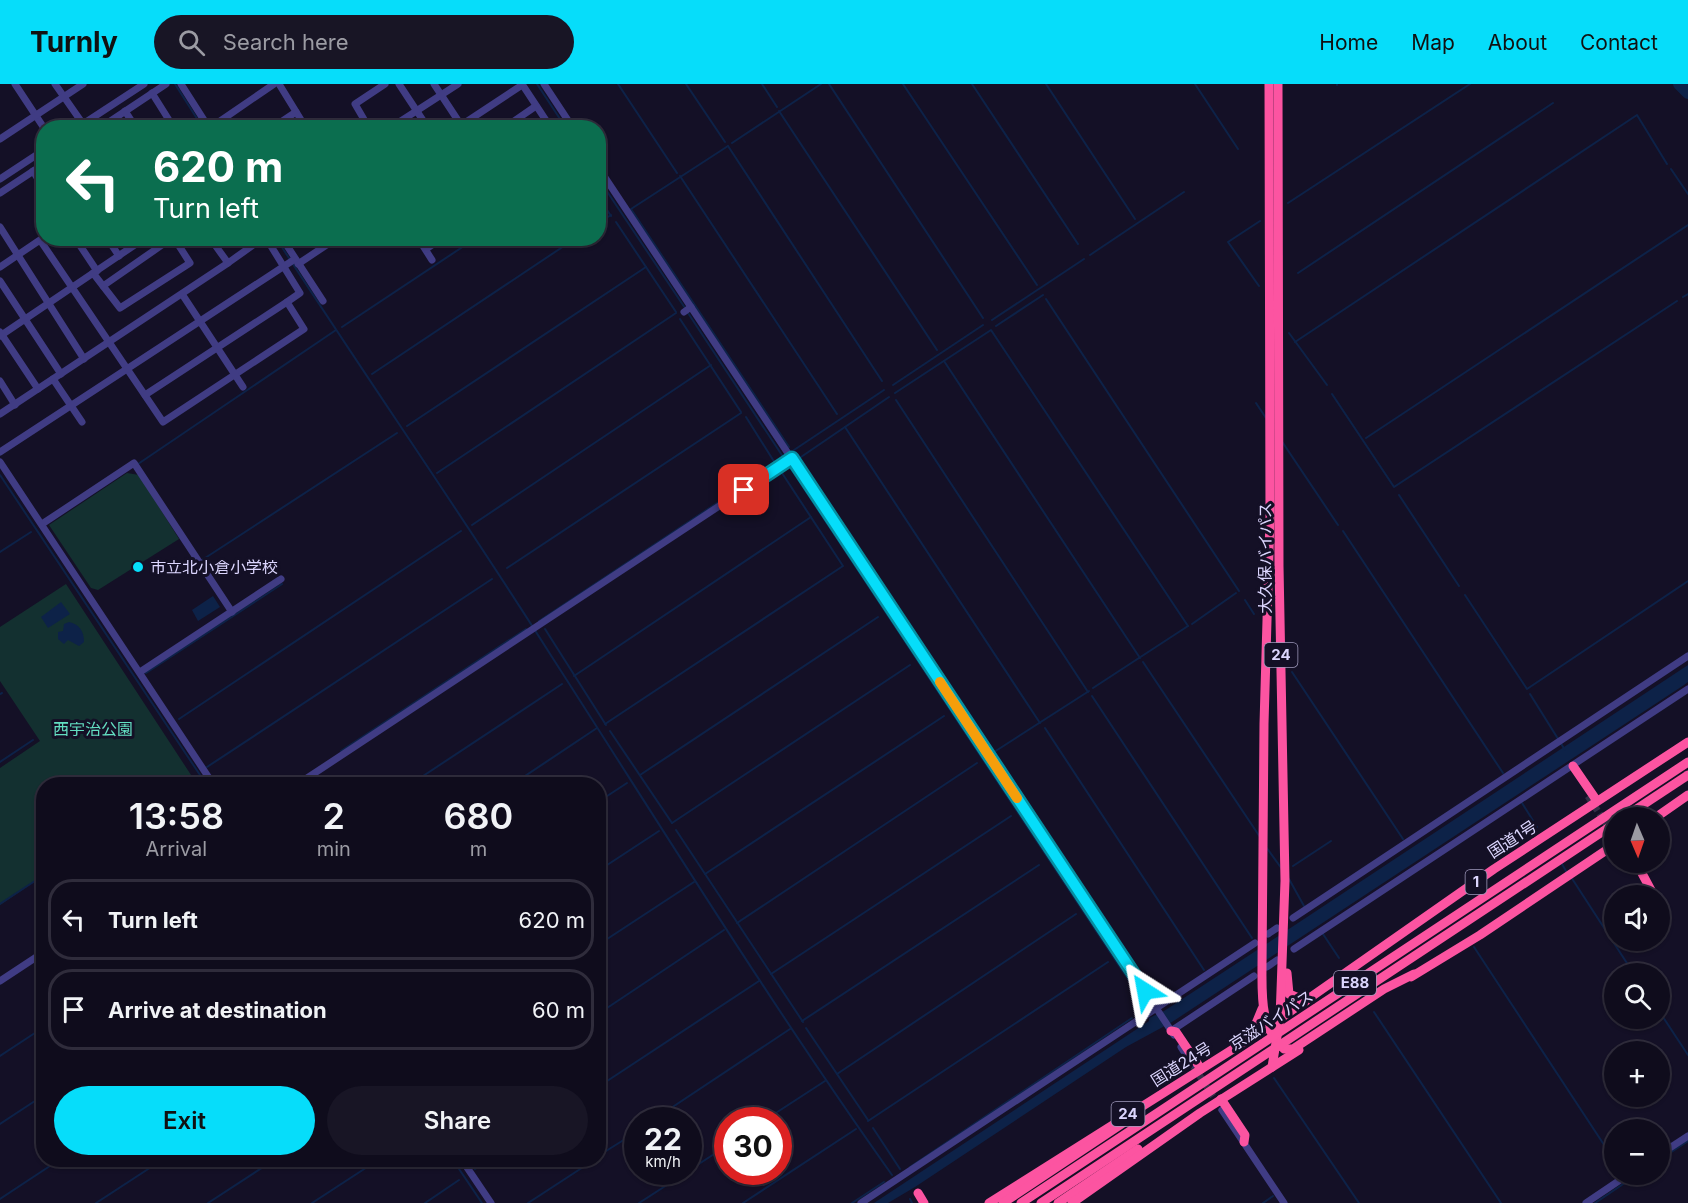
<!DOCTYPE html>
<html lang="en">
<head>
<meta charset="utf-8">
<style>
  body { margin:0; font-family:Inter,"Noto Sans JP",sans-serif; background:#181525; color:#f1f3f6; height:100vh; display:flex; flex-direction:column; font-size:22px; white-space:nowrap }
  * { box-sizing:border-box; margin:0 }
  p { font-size:20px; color:#9b9ba3 }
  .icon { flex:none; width:33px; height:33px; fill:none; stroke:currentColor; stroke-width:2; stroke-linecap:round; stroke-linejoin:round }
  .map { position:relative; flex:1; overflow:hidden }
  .drawer { position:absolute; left:36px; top:693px; width:570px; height:390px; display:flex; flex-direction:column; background:#0f0c1c; border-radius:24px; box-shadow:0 2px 4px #0004,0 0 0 2px #2f2c3b }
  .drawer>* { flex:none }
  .banner { position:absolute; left:36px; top:36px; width:570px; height:126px; border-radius:24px; box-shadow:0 2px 4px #0004,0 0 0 2px #2f2c3b; background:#0b6e4f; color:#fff; overflow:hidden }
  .needle { width:39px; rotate:178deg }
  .controls { position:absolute; left:1604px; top:723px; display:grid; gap:12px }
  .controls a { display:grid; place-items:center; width:66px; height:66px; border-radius:50%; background:#0f0c1c; box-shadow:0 2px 4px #0004,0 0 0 2px #2f2c3b; font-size:30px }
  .speed { position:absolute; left:624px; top:1023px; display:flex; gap:12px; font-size:30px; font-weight:700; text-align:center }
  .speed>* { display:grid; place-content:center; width:78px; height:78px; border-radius:50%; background:#0f0c1c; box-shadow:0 2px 4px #0004,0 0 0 2px #2f2c3b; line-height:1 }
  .speed small { font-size:15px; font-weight:400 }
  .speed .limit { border:9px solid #d22; background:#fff; color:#111 }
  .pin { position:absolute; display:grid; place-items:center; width:51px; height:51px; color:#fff; margin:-26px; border-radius:12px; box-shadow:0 3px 9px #0006 }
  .me { position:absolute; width:66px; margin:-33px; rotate:326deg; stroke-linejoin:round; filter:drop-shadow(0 0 4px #0008) }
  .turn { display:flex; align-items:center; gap:21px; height:126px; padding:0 18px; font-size:27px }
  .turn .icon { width:78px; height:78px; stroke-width:2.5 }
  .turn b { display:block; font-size:42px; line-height:51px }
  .eta { display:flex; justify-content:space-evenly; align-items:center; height:102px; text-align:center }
  .eta b { font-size:36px; font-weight:600; line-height:42px }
  .action { display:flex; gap:12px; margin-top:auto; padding:12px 18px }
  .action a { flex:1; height:69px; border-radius:36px; background:#06ddfa; color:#111; font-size:24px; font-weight:600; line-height:69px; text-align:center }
  .action a+a { background:#181525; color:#f1f3f6 }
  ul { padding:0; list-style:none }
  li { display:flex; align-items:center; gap:18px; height:81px; margin:0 12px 9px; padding:0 6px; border:3px solid #2f2c3b; border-radius:24px }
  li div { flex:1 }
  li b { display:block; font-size:22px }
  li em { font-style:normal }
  header { display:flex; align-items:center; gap:36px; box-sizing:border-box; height:84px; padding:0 30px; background:#06ddfa; color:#111 }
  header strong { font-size:28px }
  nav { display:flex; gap:33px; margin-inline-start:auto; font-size:21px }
  .search { width:420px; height:54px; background:#181525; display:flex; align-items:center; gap:15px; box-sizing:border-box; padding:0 21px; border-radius:33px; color:#9b9ba3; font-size:22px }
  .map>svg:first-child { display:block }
  .green { fill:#133030 }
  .water { fill:#0d2248 }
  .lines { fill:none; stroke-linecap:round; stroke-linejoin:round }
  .stream { stroke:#0d2248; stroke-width:2 }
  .river { stroke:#0d2248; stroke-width:12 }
  .minor-tunnel { stroke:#322e46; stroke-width:7; stroke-dasharray:7 3.5; stroke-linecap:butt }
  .minor { stroke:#403c84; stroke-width:7 }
  .highway { stroke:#fc54a1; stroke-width:9 }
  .highway-bridge { stroke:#fc54a1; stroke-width:9 }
  .route-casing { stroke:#0490a2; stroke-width:15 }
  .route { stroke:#06ddfa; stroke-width:10 }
  .slow { stroke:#f59e0b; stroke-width:10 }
  .poi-dot { fill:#06ddfa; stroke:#141026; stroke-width:2 }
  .labels { text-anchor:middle; stroke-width:6; stroke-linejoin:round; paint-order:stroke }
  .shield { fill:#141026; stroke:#a09bbd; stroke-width:1.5 }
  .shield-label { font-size:15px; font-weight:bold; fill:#dcd6fe }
  .street-label { font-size:16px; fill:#dcd6fe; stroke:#141026 }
  .poi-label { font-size:16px; fill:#dcd6fe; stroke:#141026; text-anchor:start }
  .park-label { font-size:16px; fill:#63dec1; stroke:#141026 }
</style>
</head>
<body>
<header>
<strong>Turnly</strong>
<div class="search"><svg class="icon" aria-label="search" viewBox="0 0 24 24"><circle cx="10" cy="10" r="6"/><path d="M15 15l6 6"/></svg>Search here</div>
<nav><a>Home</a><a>Map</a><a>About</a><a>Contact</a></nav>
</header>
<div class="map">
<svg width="1688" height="1119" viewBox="0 0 1688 1119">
  <rect width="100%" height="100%" fill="#141026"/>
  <g class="green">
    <polygon points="127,389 139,391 179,455 98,506 91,504 49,441"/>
    <polygon points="66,500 193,694 183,700 44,700 43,792 0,821 0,684 40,657 0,597 0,543"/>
  </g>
  <g class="water">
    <polygon points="213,512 220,523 198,537 192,526"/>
    <polygon points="61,518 70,530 48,544 41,533"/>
    <path d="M69,538C79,540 84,547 84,558L79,562L68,556L64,560L58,555V548L63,547L64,540Z"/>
    <polygon points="1688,581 1688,598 1684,601 1172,938 1126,963 915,1103 888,1119 874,1119 1149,937 1149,934 1164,927 1248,872"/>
  </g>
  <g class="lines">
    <g class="stream">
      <polyline points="175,0 203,44"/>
      <polyline points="537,0 566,44"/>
      <polyline points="618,0 677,89"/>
      <polyline points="686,0 725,58"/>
      <polyline points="762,0 777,23"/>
      <polyline points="829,0 983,234"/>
      <polyline points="903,0 1037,201"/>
      <polyline points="972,0 1078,160"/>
      <polyline points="1046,0 1135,135"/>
      <polyline points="1195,0 1238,65"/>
      <polyline points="1337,0 1337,1"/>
      <polyline points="779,27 937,266"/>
      <polyline points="732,59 821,0"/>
      <polyline points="728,62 631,125 789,363"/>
      <polyline points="728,62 882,297"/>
      <polyline points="1671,85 1688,110"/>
      <polyline points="680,92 837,330"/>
      <polyline points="598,94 685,224"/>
      <polyline points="598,112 611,132"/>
      <polyline points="1288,119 1470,0"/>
      <polyline points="616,138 676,228"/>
      <polyline points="598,139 611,131"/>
      <path d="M276,154C367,295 463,432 552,573C664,747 772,922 892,1091"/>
      <polyline points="1090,171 1184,108"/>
      <polyline points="1298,189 1553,19"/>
      <polyline points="1259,202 1228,158 1260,137"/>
      <polyline points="1683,213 1688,210"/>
      <polyline points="1046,215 1239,507"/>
      <polyline points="688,229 1149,927"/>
      <polyline points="680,235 741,328"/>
      <polyline points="992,236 1084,175"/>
      <polyline points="996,242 1043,211"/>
      <polyline points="342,243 476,154"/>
      <polyline points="1289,249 1327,301"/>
      <polyline points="1295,258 1637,31 1667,80"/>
      <polyline points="944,277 1140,574"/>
      <polyline points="372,290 576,154"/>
      <polyline points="893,301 983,241"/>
      <polyline points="895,309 991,246 1188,542"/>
      <polyline points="1332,310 1394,403 1677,217"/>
      <polyline points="889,313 798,375 889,515"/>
      <polyline points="896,316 1088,608"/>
      <polyline points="1256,319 1266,334"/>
      <polyline points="746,333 775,379"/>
      <polyline points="407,342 646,183"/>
      <polyline points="845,343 1040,639"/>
      <polyline points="1366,354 1688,141"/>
      <polyline points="1281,356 1338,441"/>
      <polyline points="794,366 884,306"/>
      <polyline points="138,380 336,246"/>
      <polyline points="437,389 676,229"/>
      <polyline points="0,391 206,700"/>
      <polyline points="1399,411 1459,502"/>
      <polyline points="472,441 711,281"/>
      <polyline points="1343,447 1503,689"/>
      <polyline points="0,468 31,448"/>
      <polyline points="202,476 397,349"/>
      <polyline points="507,484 741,329"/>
      <polyline points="1465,511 1527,605 1688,497"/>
      <polyline points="1245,516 1254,530"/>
      <polyline points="539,537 776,380"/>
      <polyline points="906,539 985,660"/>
      <polyline points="1192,540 1236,509"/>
      <polyline points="545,545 606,641"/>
      <polyline points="1143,578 1260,753"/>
      <polyline points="1292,588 1403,755"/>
      <polyline points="146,589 282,500"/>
      <polyline points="574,592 811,433"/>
      <polyline points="1093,604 1188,542"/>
      <polyline points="0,610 2,609"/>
      <polyline points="1530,610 1565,666"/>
      <polyline points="1092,612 1252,854"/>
      <polyline points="179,635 461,447"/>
      <polyline points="605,640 843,482 782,389"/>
      <polyline points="1045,644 1204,886"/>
      <polyline points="610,647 672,739"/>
      <polyline points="341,667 526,545"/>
      <polyline points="991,670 1089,607"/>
      <polyline points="0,678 33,656"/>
      <polyline points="207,683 492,495"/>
      <polyline points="640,691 878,533"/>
      <polyline points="181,700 191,694"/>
      <polyline points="411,700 562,600"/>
      <polyline points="513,700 597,644"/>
      <polyline points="598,718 627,699"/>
      <polyline points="1522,719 1537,743"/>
      <polyline points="672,739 910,581"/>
      <polyline points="676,746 803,938"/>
      <polyline points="1266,763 1282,785"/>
      <polyline points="1561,778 1567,789"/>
      <polyline points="1293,782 1331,757"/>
      <polyline points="598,787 659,747"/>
      <polyline points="705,790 944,632"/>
      <polyline points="1571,793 1634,890"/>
      <polyline points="1289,795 1304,822"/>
      <polyline points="0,820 44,791"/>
      <polyline points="737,839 977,679"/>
      <polyline points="1323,850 1339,874"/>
      <polyline points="598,861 694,798"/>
      <polyline points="1474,863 1614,1076"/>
      <polyline points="771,890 1011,732"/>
      <polyline points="1659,927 1688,971"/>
      <polyline points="1374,928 1501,1119"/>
      <polyline points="598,930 724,846"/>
      <polyline points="802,937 1039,781"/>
      <polyline points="806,944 868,1036"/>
      <polyline points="0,972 44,943"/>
      <polyline points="837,990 1076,830"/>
      <polyline points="1274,994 1359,1119"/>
      <polyline points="598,1003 759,897"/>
      <polyline points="653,1036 790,945"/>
      <polyline points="765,1036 825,997"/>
      <polyline points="868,1037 1108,878"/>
      <polyline points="0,1040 44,1011"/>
      <polyline points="873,1044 900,1085"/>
      <polyline points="598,1072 638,1047"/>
      <polyline points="453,1076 482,1119"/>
      <polyline points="1659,1076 1688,1057"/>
      <polyline points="910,1083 1132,934"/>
      <polyline points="475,1085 490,1076"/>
      <polyline points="688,1087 728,1061"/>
      <polyline points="0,1115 59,1076"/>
      <polyline points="910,1115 912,1119"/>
      <polyline points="96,1119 162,1076"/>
      <polyline points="208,1119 274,1076"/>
      <polyline points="312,1119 378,1076"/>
      <polyline points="425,1119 459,1096"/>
      <polyline points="528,1119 594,1076"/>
      <polyline points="639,1119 687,1088"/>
      <polyline points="743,1119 856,1045"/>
      <polyline points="852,1119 884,1098"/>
      <polyline points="1263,1119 1273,1112"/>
      <polyline points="1595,1119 1638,1090"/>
    </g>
    <polyline class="river" points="1679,0 1688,9"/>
    <g class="minor-tunnel">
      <polyline points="1588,712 1614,752"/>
      <polyline points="1192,980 1222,1026"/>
    </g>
    <g class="minor">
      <polyline points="15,0 44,44"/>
      <polyline points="55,0 83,40 144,0"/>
      <polyline points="181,0 209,44"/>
      <polyline points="279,0 306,44"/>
      <polyline points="399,0 428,44"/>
      <polyline points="434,0 461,41"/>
      <polyline points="522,0 551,44"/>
      <polyline points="544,0 573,44"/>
      <polyline points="152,9 174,44"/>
      <polyline points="125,27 136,44"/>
      <polyline points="100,44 166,0"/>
      <polyline points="210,44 274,0"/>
      <polyline points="272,44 296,28"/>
      <polyline points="369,44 355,20 385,0"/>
      <polyline points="390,44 458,0"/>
      <polyline points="457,44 522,1"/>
      <polyline points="504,44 536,22"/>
      <polyline points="0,55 83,0"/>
      <polyline points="598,83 1174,951"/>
      <polyline points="33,87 44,105"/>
      <polyline points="0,95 44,66"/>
      <polyline points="0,109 44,80"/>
      <polyline points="0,143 84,275"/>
      <polyline points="75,154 97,187"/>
      <polyline points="107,154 119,172"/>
      <polyline points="210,154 228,179 263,154"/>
      <polyline points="282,154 323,217"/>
      <polyline points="418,154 432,176"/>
      <polyline points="426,165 442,154"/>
      <polyline points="298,180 337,154"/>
      <polyline points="0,183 40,156 163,338 304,245 287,218 300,209 266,154"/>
      <polyline points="93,189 120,224 190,179 174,154"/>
      <polyline points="0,197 61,290"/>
      <polyline points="103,202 172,154"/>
      <polyline points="182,210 243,303"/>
      <polyline points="684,228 691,223"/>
      <polyline points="0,248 38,305"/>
      <polyline points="0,252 145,154"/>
      <polyline points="53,295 82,338"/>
      <polyline points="0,297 15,321"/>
      <polyline points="145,311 287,218"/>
      <polyline points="0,330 228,179"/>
      <polyline points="0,368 295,175"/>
      <polyline points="0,378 213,700"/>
      <polyline points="42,440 134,379 232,528"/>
      <polyline points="140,588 281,495"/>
      <polyline points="298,700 792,374"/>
      <polyline points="1293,834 1688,572"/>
      <polyline points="1268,850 1277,844"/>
      <polyline points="1294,865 1688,605"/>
      <polyline points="1267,883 1277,876"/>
      <polyline points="0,897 44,868"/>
      <polyline points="1171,947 1254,892"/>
      <polyline points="1181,963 1192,980"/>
      <polyline points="1222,1026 1284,1119"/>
      <polyline points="1659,1071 1688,1052"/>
      <polyline points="462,1076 491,1119"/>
      <polyline points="861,1119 1255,859"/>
      <polyline points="1586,1119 1629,1090"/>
    </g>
    <g class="highway">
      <path d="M1269,0L1270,433L1264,640L1262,883C1262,913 1260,943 1284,965H1293L1384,905L1414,890"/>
      <polyline points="1573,682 1597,717"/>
      <polyline points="1623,734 1688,691"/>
      <polyline points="1655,734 1688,711"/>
      <polyline points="1636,778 1651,806"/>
      <polyline points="1287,889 1289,910 1306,917"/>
      <polyline points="1411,893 1480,851 1614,761"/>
      <polyline points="1171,947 1176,948 1201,985"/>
      <polyline points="1244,953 1255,942 1262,925"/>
      <polyline points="1272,983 1280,934 1285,797 1279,482 1278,0"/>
      <polyline points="1221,1015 1245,1051 1244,1058"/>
      <polyline points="918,1109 924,1119"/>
      <polyline points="989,1119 1268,943 1494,785 1688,658"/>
      <polyline points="1003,1119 1126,1037"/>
      <polyline points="1058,1119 1138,1065"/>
      <polyline points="1072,1119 1200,1029 1299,966"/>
    </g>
    <g class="highway-bridge">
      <polyline points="1021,1119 1688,678"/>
      <polyline points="1041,1119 1614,740"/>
    </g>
  </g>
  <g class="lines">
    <g class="route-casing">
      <polyline id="route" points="744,406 792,374 1145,907"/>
    </g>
    <use href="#route" class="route"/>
    <polyline class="slow" points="940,598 1017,714"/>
  </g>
  <circle class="poi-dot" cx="138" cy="483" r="6"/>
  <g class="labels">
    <g class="shield">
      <rect x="1264.5" y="559" width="33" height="24" rx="4.5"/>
      <rect x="1465.5" y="786" width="21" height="24" rx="4.5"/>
      <rect x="1334" y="887" width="42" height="24" rx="4.5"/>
      <rect x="1111.5" y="1018" width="33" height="24" rx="4.5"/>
    </g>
    <g class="shield-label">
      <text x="1281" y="576">24</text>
      <text x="1476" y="803">1</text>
      <text x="1355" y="904">E88</text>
      <text x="1128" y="1035">24</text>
    </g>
    <g class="street-label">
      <text transform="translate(1265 474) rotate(-90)" y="6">大久保バイパス</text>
      <text transform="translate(1512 755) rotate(-33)" y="6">国道1号</text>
      <text transform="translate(1271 936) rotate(-33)" y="6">京滋バイパス</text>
      <text transform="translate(1181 980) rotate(-32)" y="6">国道24号</text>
    </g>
    <g class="poi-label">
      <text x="150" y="489">市立北小倉小学校</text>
    </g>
    <g class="park-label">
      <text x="93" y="651">西宇治公園</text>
    </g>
  </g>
</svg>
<div class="controls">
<a><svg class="needle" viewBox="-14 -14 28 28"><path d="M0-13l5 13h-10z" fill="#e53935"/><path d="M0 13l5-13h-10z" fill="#9b9ba3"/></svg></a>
<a><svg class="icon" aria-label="sound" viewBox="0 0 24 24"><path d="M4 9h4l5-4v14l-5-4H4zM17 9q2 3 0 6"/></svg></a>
<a><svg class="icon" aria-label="search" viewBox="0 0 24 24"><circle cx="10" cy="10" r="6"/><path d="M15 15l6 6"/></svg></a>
<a>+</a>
<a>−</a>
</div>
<div class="speed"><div>22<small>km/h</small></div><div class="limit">30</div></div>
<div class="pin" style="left:744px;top:406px;background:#d93025"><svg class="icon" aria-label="arrive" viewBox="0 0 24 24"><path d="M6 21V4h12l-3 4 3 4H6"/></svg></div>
<svg class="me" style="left:1145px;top:907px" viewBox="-20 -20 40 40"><path d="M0-17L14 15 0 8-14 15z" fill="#06ddfa" stroke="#fff" stroke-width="4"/></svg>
<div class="banner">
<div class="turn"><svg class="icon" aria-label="left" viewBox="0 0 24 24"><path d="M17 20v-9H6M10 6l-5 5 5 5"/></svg><div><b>620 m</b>Turn left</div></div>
</div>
<section class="drawer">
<div class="eta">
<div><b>13:58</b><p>Arrival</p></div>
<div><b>2</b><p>min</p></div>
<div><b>680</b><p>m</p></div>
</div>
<ul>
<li><svg class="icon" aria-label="left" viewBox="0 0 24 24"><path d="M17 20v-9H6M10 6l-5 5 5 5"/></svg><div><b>Turn left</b></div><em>620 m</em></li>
<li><svg class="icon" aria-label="arrive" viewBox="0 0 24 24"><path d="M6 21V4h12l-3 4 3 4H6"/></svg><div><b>Arrive at destination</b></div><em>60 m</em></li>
</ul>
<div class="action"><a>Exit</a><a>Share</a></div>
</section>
</div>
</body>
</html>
